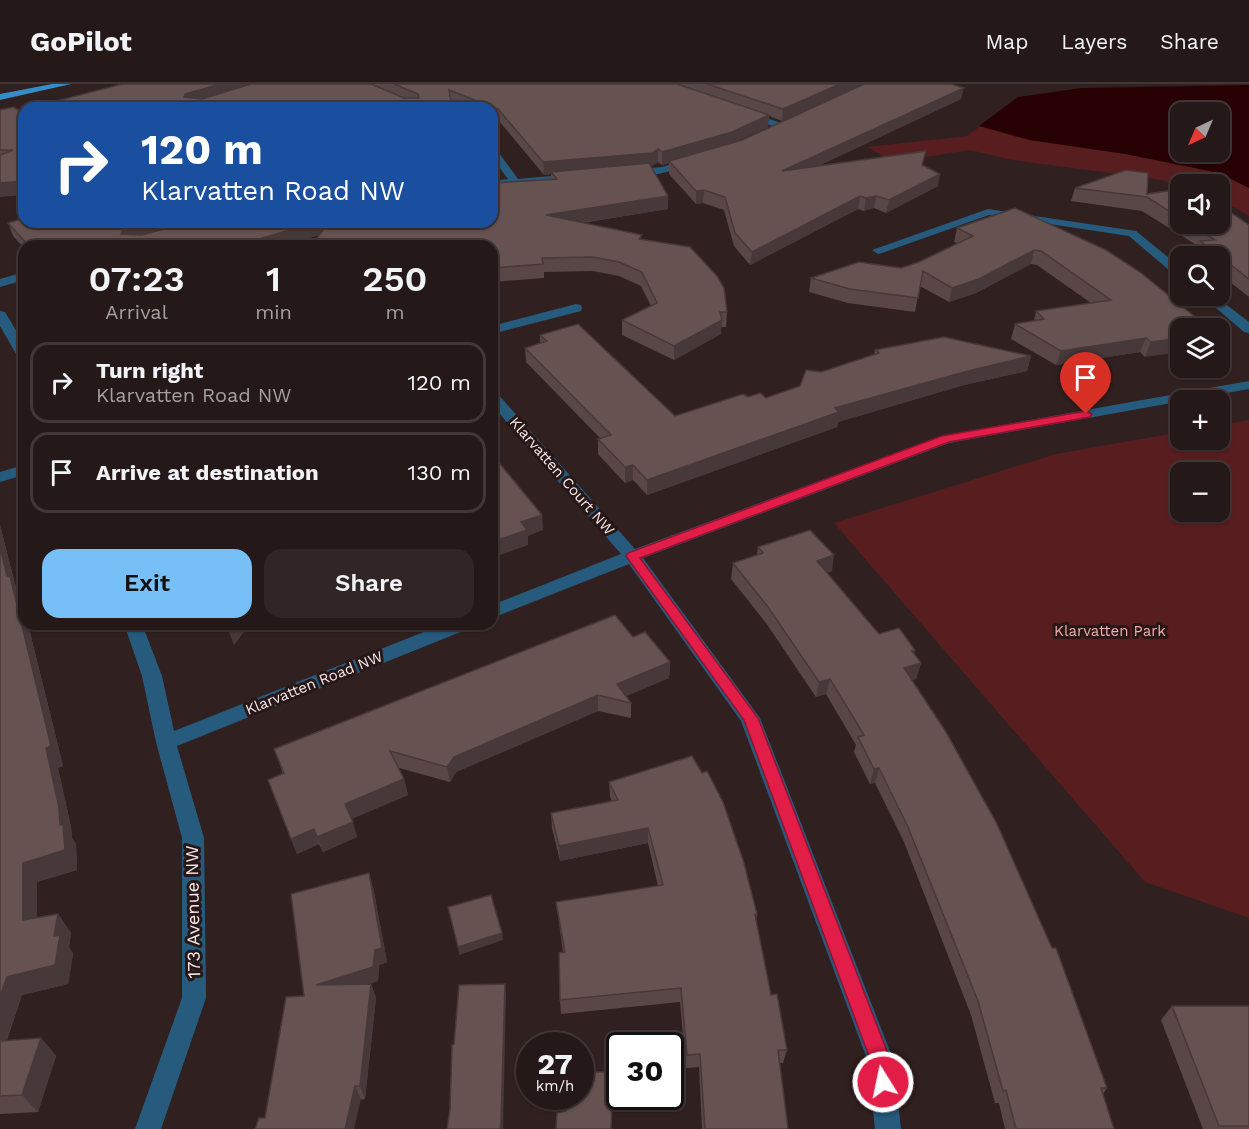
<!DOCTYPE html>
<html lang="en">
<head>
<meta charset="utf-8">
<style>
  body { margin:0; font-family:"Work Sans",sans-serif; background:#312525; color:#f1f3f6; height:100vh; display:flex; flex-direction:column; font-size:22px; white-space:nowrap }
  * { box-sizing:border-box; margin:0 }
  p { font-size:20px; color:#a3a0a2 }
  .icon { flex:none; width:33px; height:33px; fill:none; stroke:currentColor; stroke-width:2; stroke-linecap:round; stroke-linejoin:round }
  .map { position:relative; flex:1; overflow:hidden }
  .details { position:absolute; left:18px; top:156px; width:480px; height:390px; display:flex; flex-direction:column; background:#251818; border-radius:18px; box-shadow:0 2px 4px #0004,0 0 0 2px #423737 }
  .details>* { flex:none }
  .guide { position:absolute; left:18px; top:18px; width:480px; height:126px; border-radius:18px; box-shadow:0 2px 4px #0004,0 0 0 2px #423737; background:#1a4fa0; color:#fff; overflow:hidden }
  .needle { width:39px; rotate:224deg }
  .buttons { position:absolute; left:1170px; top:18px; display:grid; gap:12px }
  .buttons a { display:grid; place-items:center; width:60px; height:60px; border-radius:12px; background:#251818; box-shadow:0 2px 4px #0004,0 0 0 2px #423737; font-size:30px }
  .speed { position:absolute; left:516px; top:948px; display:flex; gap:12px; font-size:30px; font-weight:700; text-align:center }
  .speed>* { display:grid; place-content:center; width:78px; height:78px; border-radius:50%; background:#251818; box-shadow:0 2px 4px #0004,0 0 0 2px #423737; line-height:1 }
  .speed small { font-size:15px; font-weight:400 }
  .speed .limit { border:3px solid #111; border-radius:9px; background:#fff; color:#111 }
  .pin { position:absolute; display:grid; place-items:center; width:51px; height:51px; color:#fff; margin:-62px -26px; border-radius:50% 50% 50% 0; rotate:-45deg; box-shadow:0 0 6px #0007 }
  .pin .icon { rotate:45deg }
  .me { position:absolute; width:66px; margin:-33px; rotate:350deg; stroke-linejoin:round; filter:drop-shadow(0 0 4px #0008) }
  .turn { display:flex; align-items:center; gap:21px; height:126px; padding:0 24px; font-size:27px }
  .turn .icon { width:78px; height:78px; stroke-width:2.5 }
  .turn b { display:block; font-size:42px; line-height:51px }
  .eta { display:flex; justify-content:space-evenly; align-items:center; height:102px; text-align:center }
  .eta b { font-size:36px; font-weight:600; line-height:42px }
  .button { display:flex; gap:12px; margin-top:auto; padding:12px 24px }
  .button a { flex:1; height:69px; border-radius:18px; background:#76c0f7; color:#111; font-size:24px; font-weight:600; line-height:69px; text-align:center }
  .button a+a { background:#312525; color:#f1f3f6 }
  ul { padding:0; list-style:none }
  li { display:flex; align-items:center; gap:18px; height:81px; margin:0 12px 9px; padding:0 12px; border:3px solid #423737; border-radius:18px }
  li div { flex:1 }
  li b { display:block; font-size:22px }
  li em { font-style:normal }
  header { display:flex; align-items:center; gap:36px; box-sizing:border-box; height:84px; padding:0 30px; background:#251818; border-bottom:2px solid #423737 }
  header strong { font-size:28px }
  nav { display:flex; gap:33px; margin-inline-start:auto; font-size:21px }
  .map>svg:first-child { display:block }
  .green { fill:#581d1f; fill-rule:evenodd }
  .water { fill:#270003; fill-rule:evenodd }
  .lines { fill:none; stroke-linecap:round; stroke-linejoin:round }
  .minor { fill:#275b7e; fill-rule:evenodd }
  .major { fill:#358dc8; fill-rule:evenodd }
  .wall { fill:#584746 }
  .shaded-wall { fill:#473939 }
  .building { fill:#665251; stroke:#473939; stroke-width:1.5 }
  .route { fill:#e11d48; stroke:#92132f; stroke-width:1.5 }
  .labels { text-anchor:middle; stroke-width:6; stroke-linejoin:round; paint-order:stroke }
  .street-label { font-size:15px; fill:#f6eaea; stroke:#271716 }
  .park-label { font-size:15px; fill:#f7aca9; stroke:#271716 }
  .near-street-label { font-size:18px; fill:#f6eaea; stroke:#271716 }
</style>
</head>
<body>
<header>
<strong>GoPilot</strong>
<nav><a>Map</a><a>Layers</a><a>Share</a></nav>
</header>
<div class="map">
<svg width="1249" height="1045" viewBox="0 0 1249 1045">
  <rect width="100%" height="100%" fill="#312020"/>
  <g class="green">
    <path d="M1249,1V132L1236,124L1220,118V100H1180V103L1162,96L1012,76L970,66L895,78L867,63L967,52L1018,13L1081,4ZM1180,28H1220V68H1180Z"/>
    <path d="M1249,336V834L1145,798L834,439L1056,370L1180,348V356H1220V341ZM1180,388H1220V428H1180Z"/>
  </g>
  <path class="water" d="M1249,1V104L1219,89L1125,70L1029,56L979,42L1018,13L1081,4ZM1180,28H1220V68H1180Z"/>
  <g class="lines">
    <g class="minor">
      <polygon points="746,27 787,41 789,43 784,46 743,32 741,30"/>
      <polygon points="492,64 496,65 518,95 574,90 579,93 574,96 492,103 492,97 508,95 492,74"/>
      <path d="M693,74L698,77L697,79C681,84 637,99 624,89L629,86L662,83Z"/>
      <polygon points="988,125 1136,147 1180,183 1180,193 1176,192 1129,152 989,131 882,169 878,170 872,166"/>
      <polygon points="24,188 24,196 0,203 0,195"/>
      <polygon points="1202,212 1215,212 1249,238 1249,249 1244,248"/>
      <polygon points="576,220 581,221 582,224 581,227 492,250 492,242"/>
      <polygon points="0,227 5,228 24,260 24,276 19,275 0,242"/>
      <polygon points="1249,297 1249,305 949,359 643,474 760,634 893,975 901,1045 875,1045 867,975 741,637 629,480 492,534 492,521 621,470 492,321 492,308 497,309 635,465 941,352"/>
      <polygon points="24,381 24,391 0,398 0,388"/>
      <polygon points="124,540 142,540 162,592 174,647 444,540 471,540 468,545 177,662 204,754 206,914 161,1045 135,1045 182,914 182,754 156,658 142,592"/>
    </g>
    <polygon class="major" points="52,0 71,0 0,16 0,10"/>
  </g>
  <g class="wall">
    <polygon points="122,0 864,0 782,37 769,32 768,43 737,57 961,15 818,82 923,82 938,102 886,129 874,124 864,127 858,125 750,181 734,162 724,126 703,119 696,120 669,90 669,79 662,81 658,78 652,82 650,82 668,125 582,139 642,155 727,228 726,243 721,243 721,250 674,276 622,251 622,236 651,222 641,202 619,192 593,187 544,188 544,194 492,198 492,162 319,151 283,162 24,162 24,164 13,152 8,139 492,138 551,95 551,90 544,91 499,37 492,34 492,24 467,24 451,17"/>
    <polygon points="0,26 20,27 24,26 0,113"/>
    <polygon points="1075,104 1147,110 1180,105 1180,140 1220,140 1249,141 1249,213 1220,190 1220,172 1196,172 1194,171 1198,162 1142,127 1071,117"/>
    <polygon points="1015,124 1206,242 1205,244 1180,244 1145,273 1140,268 1056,281 1011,255 1015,240 1034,237 1036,227 1091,219 1037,181 1031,180 976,209 949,218 920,202 915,228 848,219 809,208 811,194 901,184 919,178 958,159 954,158 957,144"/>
    <polygon points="540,251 675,332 748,313 766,314 800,302 821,288 874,271 875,266 1031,272 1027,287 964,301 838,338 837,343 647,411 633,396 625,399 598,370 598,355 600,354 526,278 525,264 540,259"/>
    <polygon points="0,441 15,500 21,512 63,682 58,684 71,743 72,754 76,760 77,786 37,798 37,834 58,830 71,849 69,863 73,870 68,900 22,911 7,956 41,954 56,972 38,1028 0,1030"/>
    <polygon points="758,463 832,487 826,489 879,550 915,566 914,570 921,579 916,595 912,596 1107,1004 1103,1010 1114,1045 1005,1045 999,1019 995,1019 971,931 904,758 875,699 870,700 854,668 856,661 826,610 816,613 766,539 731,495 733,479 757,471"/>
    <polygon points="633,553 670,578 669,594 626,612 631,619 631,634 598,627 456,688 450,698 399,684 404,695 408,711 351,735 357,753 323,768 319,760 297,770 268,696 283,690 274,665"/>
    <polygon points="609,698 757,830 756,837 771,911 787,966 783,979 780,979 788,1045 702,1045 699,983 686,984 680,918 561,930 560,916 563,868 558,832 556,818 658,802 648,759 560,777 552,744 551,729 612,717 610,713"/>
    <polygon points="373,803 387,878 379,881 378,897 368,900 371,900 376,914 365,1015 265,1034 304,912"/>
    <polygon points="1172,922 1249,922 1249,1045 1203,1045 1161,936"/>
  </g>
  <g class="shaded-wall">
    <polygon points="220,0 261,0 187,24 184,13 185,10"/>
    <polygon points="840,0 864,0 782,37 783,25"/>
    <polygon points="964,4 961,15 780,100 782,87"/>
    <polygon points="769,31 768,43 731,60 662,81 662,68"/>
    <polygon points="658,65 658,78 652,82 553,90 551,88 551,90 544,91 543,78"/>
    <polygon points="940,90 938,102 886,129 889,116"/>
    <polygon points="24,97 24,111 0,113 0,99"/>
    <polygon points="704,106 703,119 696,120 696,107"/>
    <polygon points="668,112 668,125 547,144 546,131"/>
    <polygon points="860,112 858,125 750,181 752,168"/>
    <polygon points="876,112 874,124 864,127 866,114"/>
    <polygon points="145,138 198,138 128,157 121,150 124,144"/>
    <polygon points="317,138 334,138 335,146 283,162 235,162"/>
    <polygon points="1034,166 1031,180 976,209 949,218 952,204"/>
    <polygon points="722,236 721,250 674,276 674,262"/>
    <polygon points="1206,242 1205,244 1188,244"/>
    <polygon points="1180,250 1180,268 1145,273 1151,258"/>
    <polygon points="1146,254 1140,268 1056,281 1061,267"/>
    <polygon points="1031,272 1027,287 964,301 838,338 837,343 647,411 647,396 835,324 968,287"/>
    <polygon points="633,381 633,396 625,399 625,383"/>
    <polygon points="542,431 543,446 528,452 528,461 492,474 492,458 521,438"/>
    <polygon points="0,441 15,500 21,512 24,525 24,540 28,540 63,682 58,684 71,743 72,754 76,760 77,786 37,798 37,855 23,836 23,779 60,741 46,664 0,464"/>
    <polygon points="834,471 832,487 814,493 817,477"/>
    <polygon points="232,540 250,540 234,561 228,545"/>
    <polygon points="670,578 669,594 617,616 617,600"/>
    <polygon points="921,579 916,595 900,600 904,584"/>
    <polygon points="830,595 826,610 816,613 819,598"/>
    <polygon points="598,611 598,627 456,688 450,698 447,683 454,673"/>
    <polygon points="879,684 875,699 870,700 874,685"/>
    <polygon points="404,695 408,711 349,736 345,720"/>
    <polygon points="353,738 357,753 323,768 317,753"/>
    <polygon points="648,744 648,759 560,777 559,762"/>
    <polygon points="314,745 319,760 297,770 291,755"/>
    <polygon points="369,789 373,803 387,878 379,881 378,897 322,915 316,901"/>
    <polygon points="58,830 71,849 69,863 73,870 68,900 22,911 0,975 0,913 7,893 54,852"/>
    <polygon points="502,849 503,856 459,871 458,863"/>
    <polygon points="371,900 376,914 365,1015 360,1002"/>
    <polygon points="505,900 506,911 503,1045 500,1045"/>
    <polygon points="41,954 56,972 38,1028 22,1011"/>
    <polygon points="355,1002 361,1015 354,1045 345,1045"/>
  </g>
  <g class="building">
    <polygon points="122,0 220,0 185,10 184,13 202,15 251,0 371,0 404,14 419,14 418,10 394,0 677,0 769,31 732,48 662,68 658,65 652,69 543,78 498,25 449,6 452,24 30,24"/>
    <polygon points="707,0 840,0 783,25"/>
    <polygon points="864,0 951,0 964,4 782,87 926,67 922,81 940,90 889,116 876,112 866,114 860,112 752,168 735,149 725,113 704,106 696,107 669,77 742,56"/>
    <polygon points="13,23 20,27 24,26 24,97 0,99 0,71 13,66 0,66 0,26"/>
    <polygon points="649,79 668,112 546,131 642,151 639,155 690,163 717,192 724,204 727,228 720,228 722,236 674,262 622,236 657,219 642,188 619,178 593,173 542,174 543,180 492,184 492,162 311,162 329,138 492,138 492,99 557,95 551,88"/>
    <polygon points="1126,86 1148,89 1147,110 1180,105 1180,134 1147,113 1075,104"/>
    <polygon points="1220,121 1249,141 1249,195 1200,157 1215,156 1189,140 1220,140"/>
    <polygon points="1015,124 1106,166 1140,188 1206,242 1180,244 1180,254 1151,258 1146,254 1061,267 1015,240 1044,235 1036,227 1111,216 1041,167 1034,166 979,195 952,204 923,187 918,214 850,205 811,194 859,178 901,184 919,178 973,152 957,144"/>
    <polygon points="24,134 24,138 145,138 124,144 121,150 142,151 189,138 317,138 235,162 29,162 8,139"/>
    <polygon points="578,240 675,332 743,310 748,313 760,309 766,314 800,302 806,286 821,288 879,269 875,266 944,253 1031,272 968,287 835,324 839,328 647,396 633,381 625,383 598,355 611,351 525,264 547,257 540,251"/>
    <polygon points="492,370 542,431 521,438 527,446 492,458"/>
    <polygon points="810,446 834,471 817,477 879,550 899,544 915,566 912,567 921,579 904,584 946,648 997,740 1052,864 1056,864 1107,1004 1101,1004 1114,1045 1016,1045 1006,1006 1003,1007 978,917 908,743 879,684 874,685 858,653 864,651 830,595 819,598 768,523 733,479 763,469 758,463"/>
    <polygon points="0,464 7,492 10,492 51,662 46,664 59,724 60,741 63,740 65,766 23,779 23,836 58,830 54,852 60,851 55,881 7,893 0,913"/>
    <polygon points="615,531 633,553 645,548 670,578 617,600 631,619 598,611 454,673 447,683 390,667 404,695 345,720 353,738 317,753 314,745 291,755 268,696 284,689 274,665"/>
    <polygon points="226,540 232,540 228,545"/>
    <polygon points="692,672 702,689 707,687 723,718 744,779 757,830 755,831 771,911 777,910 787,966 778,966 788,1045 705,1045 700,970 687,971 681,904 560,916 559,869 565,868 556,818 663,801 648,744 559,762 551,729 618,716 609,698"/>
    <polygon points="369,789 382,864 375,866 373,883 316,901 371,900 360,1002 355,1002 345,1045 255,1045 259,1034 265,1034 286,913 304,912 291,810"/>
    <polygon points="491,811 502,849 458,863 448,823"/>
    <polygon points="505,900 501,1037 500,1045 447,1045 450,1025 452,961 454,960 459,901"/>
    <polygon points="1172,922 1249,922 1249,1042 1219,1042"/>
    <polygon points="41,954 22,1011 0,1012 0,957"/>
    <polygon points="580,988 613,988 611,1045 556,1045 557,1029 566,1027 565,1012 580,1012"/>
  </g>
  <polygon class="route" points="1086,327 1092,330 1090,333 949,358 640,474 758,634 890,975 893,998 890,1005 883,1008 876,1005 870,975 744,636 626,472 628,469 942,352"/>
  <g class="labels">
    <g class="street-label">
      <text transform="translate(562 392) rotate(49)" y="5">Klarvatten Court NW</text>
      <text transform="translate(314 599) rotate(-22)" y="5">Klarvatten Road NW</text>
    </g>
    <g class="park-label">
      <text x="1110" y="552">Klarvatten Park</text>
    </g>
    <g class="near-street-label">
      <text transform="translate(193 828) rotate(-91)" y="6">173 Avenue NW</text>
    </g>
  </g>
</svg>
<div class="buttons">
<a><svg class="needle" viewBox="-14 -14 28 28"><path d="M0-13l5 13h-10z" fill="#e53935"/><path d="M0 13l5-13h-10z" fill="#a3a0a2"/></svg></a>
<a><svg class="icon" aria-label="sound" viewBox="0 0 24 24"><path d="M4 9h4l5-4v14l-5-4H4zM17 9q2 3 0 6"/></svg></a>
<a><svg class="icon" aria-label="search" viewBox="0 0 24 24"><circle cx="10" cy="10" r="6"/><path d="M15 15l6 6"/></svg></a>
<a><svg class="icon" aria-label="layers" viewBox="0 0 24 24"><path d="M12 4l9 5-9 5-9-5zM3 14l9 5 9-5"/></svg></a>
<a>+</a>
<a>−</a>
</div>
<div class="speed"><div>27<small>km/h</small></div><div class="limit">30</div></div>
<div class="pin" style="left:1086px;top:330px;background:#d93025"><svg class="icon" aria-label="arrive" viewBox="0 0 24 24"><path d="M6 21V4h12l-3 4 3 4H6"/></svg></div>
<svg class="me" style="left:883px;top:998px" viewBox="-20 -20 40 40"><circle r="17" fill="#e11d48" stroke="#fff" stroke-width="3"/><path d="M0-11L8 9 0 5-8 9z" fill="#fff"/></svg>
<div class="guide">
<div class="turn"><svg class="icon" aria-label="right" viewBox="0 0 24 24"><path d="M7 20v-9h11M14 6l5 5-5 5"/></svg><div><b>120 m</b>Klarvatten Road NW</div></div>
</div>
<section class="details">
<div class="eta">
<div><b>07:23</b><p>Arrival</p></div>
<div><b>1</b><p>min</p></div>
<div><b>250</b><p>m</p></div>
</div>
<ul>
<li><svg class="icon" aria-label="right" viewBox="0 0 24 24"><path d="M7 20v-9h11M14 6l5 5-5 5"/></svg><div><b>Turn right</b><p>Klarvatten Road NW</p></div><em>120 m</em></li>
<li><svg class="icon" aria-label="arrive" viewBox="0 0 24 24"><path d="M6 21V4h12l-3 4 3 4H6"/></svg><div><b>Arrive at destination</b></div><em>130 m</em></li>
</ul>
<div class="button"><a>Exit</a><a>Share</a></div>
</section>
</div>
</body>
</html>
